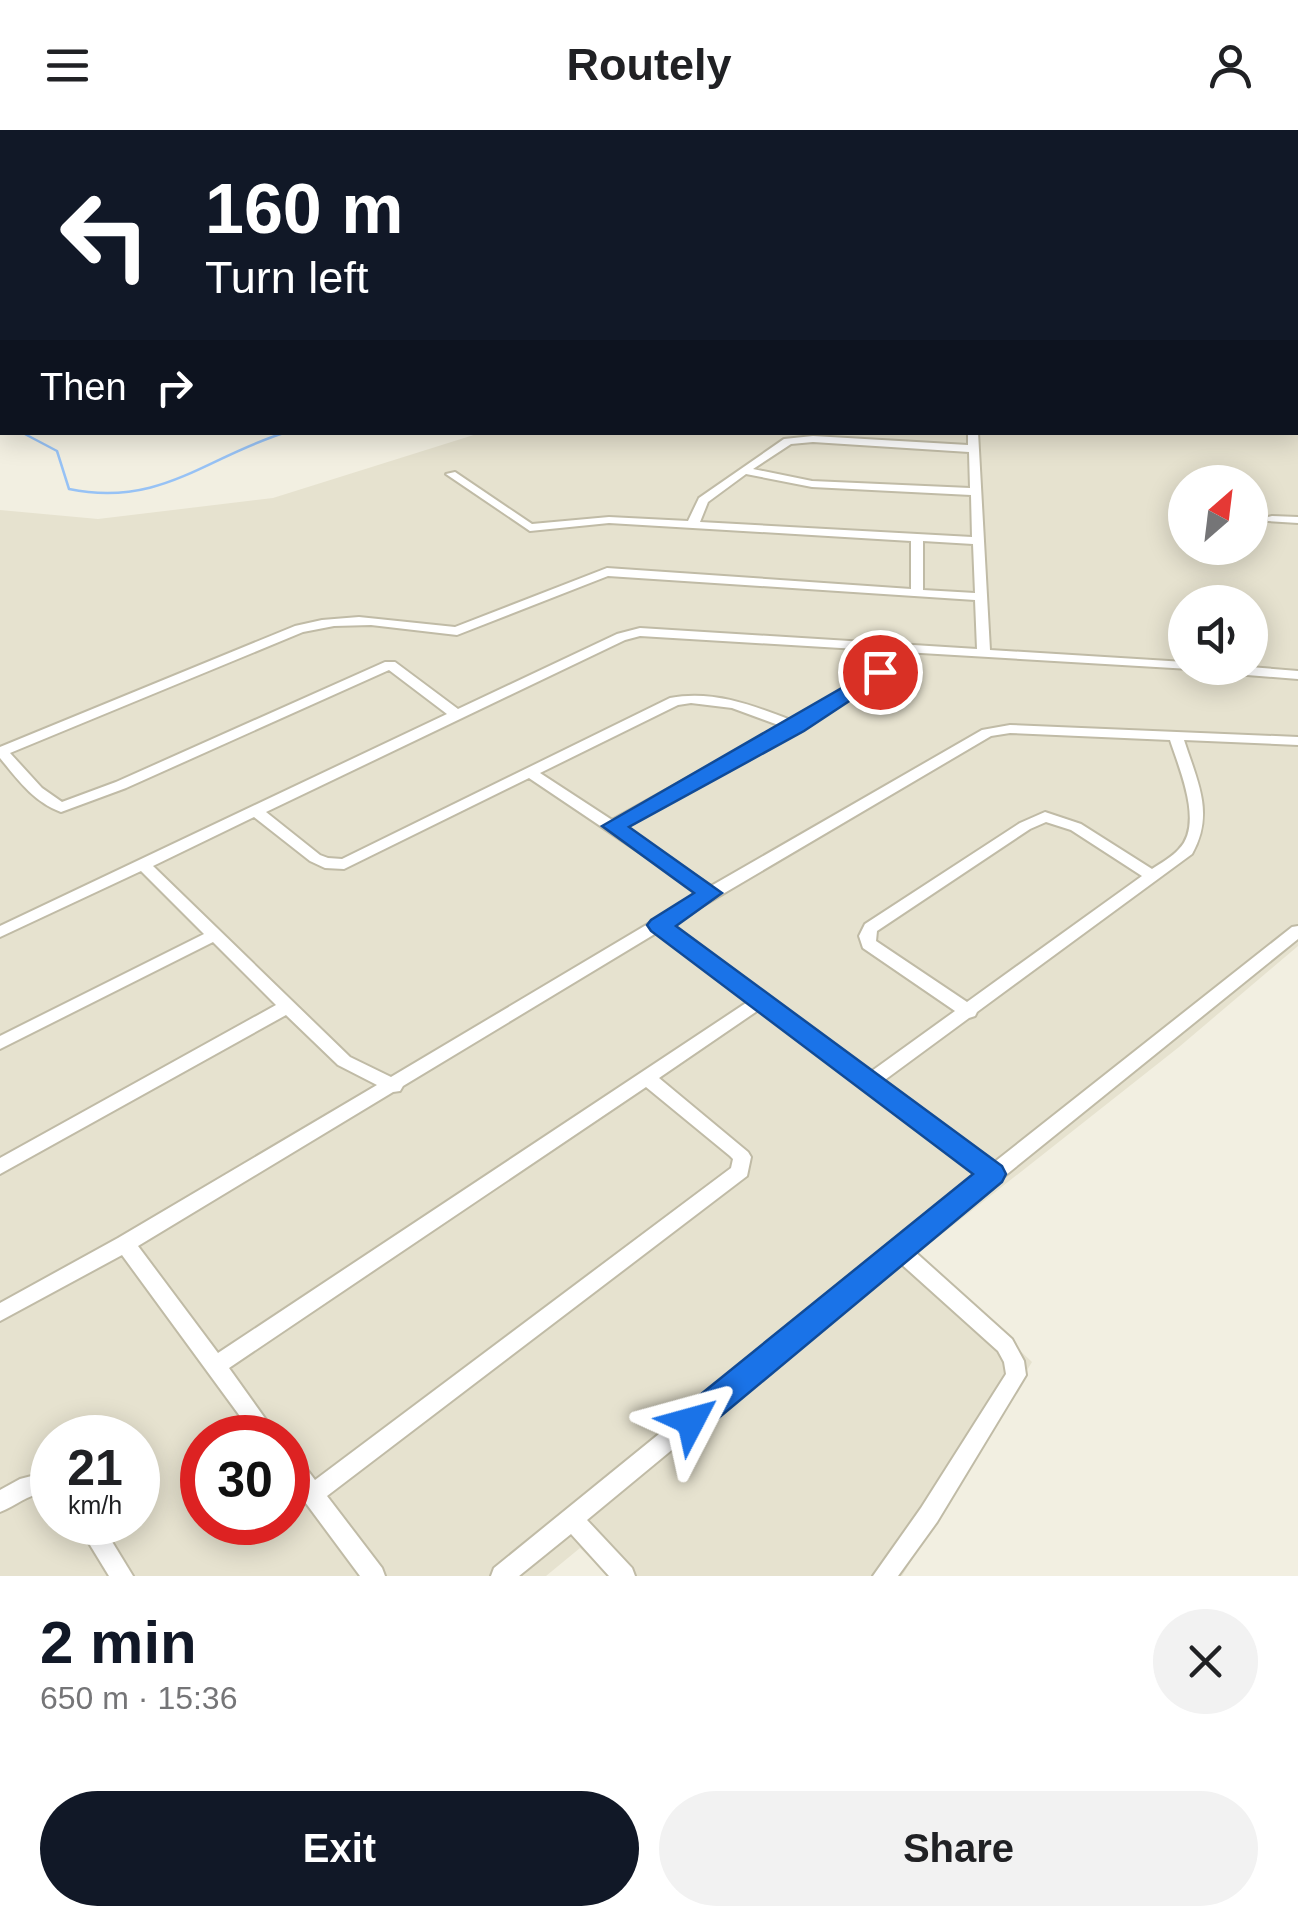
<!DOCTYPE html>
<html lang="en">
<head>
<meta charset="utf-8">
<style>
  body { margin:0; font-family:Helvetica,sans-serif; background:#f2f2f2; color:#202124; height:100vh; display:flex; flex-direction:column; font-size:38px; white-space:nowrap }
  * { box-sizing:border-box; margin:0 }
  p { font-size:32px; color:#757577 }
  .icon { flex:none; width:55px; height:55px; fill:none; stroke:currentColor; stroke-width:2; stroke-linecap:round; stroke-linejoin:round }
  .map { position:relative; height:1446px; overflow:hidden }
  .side { display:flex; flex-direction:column; background:#fff; flex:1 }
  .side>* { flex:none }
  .top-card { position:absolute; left:0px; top:0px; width:1300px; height:305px; box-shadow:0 5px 25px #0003; background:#111827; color:#fff; overflow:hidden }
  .needle { width:65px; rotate:28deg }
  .controls { position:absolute; left:1168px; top:335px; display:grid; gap:20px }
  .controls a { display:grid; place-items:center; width:100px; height:100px; border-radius:50%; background:#fff; box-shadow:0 5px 25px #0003; font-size:50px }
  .speed { position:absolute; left:30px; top:1285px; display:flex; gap:20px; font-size:50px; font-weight:700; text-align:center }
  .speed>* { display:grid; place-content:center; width:130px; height:130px; border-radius:50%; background:#fff; box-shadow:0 5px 25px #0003; line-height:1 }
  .speed small { font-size:25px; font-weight:400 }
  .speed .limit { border:15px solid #d22; background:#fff; color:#111 }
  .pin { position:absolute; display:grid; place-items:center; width:85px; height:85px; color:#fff; margin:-42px; border:5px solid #fff; border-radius:50%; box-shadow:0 2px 10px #0007 }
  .me { position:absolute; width:110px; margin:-55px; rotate:51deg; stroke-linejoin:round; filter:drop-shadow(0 0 8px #0008) }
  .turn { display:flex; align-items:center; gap:35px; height:210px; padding:0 40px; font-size:45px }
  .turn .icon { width:130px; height:130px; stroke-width:2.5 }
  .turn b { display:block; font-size:70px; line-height:85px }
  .then { display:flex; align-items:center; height:95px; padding:0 40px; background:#0003; gap:20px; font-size:38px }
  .round { display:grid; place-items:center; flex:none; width:105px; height:105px; border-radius:52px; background:#f2f2f2 }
  .overview { display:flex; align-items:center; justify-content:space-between; height:170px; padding:0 40px }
  h1 { font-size:60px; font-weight:800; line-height:75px; color:#111827 }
  .button { display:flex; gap:20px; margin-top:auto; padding:20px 40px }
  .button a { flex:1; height:115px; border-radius:60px; background:#111827; color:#fff; font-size:40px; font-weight:800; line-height:115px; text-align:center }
  .button a+a { background:#f2f2f2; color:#202124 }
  header { display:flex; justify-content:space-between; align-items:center; height:130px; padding:0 40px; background:#fff; font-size:45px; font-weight:800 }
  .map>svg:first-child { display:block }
  .residential { fill:#e6e2cf; fill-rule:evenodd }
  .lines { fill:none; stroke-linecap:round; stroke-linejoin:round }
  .stream { stroke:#97c2f5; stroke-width:2.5 }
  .street-casing { stroke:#c0bba6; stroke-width:4 }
  .street { fill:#fff; fill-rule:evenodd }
  .route { fill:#1a73e8; stroke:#114b97; stroke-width:2.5 }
</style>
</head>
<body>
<header><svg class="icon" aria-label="menu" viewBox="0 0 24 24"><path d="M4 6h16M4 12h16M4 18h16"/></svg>Routely<svg class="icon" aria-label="person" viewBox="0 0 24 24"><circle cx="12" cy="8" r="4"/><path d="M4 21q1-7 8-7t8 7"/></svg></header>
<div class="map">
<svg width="1298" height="1446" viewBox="0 0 1298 1446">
  <rect width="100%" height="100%" fill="#f2efe1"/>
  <g class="residential">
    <polygon points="0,0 306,0 2,2 2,113"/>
    <path d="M1298,241V816L1179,917L918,1123L1032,1232L902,1446H609L580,1418L546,1446H0V380L98,389L273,368L480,303L1298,302ZM1185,352H1250V418H1185ZM1185,472H1250V538H1185ZM52,1308H138V1392H52ZM202,1308H288V1392H202Z"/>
  </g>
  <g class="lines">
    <g class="stream">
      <polyline points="483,2 488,0"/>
      <path d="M21,302L57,321L69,359C161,378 207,326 287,302"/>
    </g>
    <g class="street-casing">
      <g id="street">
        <polygon points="2,195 2,202 0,203 0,196"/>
        <path d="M968,302H978L990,520L1185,532V538L1190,539L887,521L888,538L878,553L802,596L801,600H793L622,697L711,756L982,600L1010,595L1298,607V615L1184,610C1197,651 1215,683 1192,724L977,882L975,886L969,888L882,952L992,1034L1292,797L1298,796V809L913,1120L1012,1209L1024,1231L1026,1245L937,1392L898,1446H873L921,1378L1006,1244L1004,1232L998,1221L899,1132L587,1390L632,1438L635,1446H609L571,1404L519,1446H491L494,1438L979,1044L760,879L659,948L748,1022L751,1027L747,1046L327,1366L382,1438L385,1446H360L288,1349V1322L296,1325L315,1350L731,1038L733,1029L730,1026L646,957L229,1238L279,1308H256L122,1125L0,1191V1173L118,1108L377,955L338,935L286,885L0,1044V1028L276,875L213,812L0,919V906L204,804L141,741L0,807V796L447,584L389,540L126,658L61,682C34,672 18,650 0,628V617L295,496L322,490L359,487L455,497L607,438L911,459V411L609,393L530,401L446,344L455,342L532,394L609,387L688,391L699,368L784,309L813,306L968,315ZM813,312L969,322L970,358L812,351L753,339L791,314ZM746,344L812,357L971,365L972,407L700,392L708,372ZM923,411L973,414L975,463L923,460ZM608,446L975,470L977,519L640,498L617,504L458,579L395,532H385L116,652L62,672L42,658L10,623L303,502L334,496L371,495L457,505ZM640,506L874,520V538L868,547L791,590C752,575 713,560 670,568L342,729L328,728L320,725L266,682L625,510ZM691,573L732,578L781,596L612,690L540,643L678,575ZM1010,603L1170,610C1179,638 1204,694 1179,719C1172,727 1161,733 1152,739L1081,694L1045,682L1020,693L865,794L859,806L863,818L955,881L869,943L670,795L991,606ZM529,648L700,763L391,947L350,927L153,736L254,687L310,731L325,738L344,739ZM1046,692L1071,700L1142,746L967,872L876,811L877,801L1030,699ZM658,802L749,871L218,1223L138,1116L393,962L400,961L403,956Z"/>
        <polygon points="1272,386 1298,387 1298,393 1268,391 1268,387"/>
        <polygon points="1250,537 1298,541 1298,549 1209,542 1202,538"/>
        <path d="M47,1342L52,1344V1365C33,1359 18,1375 0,1382V1360L20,1349Z"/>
        <polygon points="76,1392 100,1392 133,1446 109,1446"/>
      </g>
    </g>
    <use href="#street" class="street"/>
  </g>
  <polygon class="route" points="880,536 890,542 887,546 804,601 629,697 722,763 676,796 1002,1036 1006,1044 1002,1052 703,1301 691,1305 680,1301 675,1291 680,1281 973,1044 651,801 647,795 651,790 694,763 602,696"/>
</svg>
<div class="controls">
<a><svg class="needle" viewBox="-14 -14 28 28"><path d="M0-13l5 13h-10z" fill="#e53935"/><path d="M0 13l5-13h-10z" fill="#757577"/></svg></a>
<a><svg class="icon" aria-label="sound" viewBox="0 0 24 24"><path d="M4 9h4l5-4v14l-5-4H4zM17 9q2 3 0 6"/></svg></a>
</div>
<div class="speed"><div>21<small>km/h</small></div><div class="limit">30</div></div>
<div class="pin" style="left:880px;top:542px;background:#d93025"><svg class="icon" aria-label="arrive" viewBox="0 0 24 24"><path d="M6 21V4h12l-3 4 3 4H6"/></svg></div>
<svg class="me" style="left:691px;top:1291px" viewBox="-20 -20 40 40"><path d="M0-17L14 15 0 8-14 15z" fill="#1a73e8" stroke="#fff" stroke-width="4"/></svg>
<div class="top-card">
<div class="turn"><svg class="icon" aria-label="left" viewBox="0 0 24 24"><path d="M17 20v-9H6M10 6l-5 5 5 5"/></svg><div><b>160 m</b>Turn left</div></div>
<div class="then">Then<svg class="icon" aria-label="right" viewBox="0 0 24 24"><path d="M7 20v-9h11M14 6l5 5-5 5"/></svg></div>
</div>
</div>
<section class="side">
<div class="overview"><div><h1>2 min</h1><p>650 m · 15:36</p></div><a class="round"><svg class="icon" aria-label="close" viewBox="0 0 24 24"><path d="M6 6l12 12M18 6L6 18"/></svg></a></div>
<div class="button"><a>Exit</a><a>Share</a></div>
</section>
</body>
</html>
